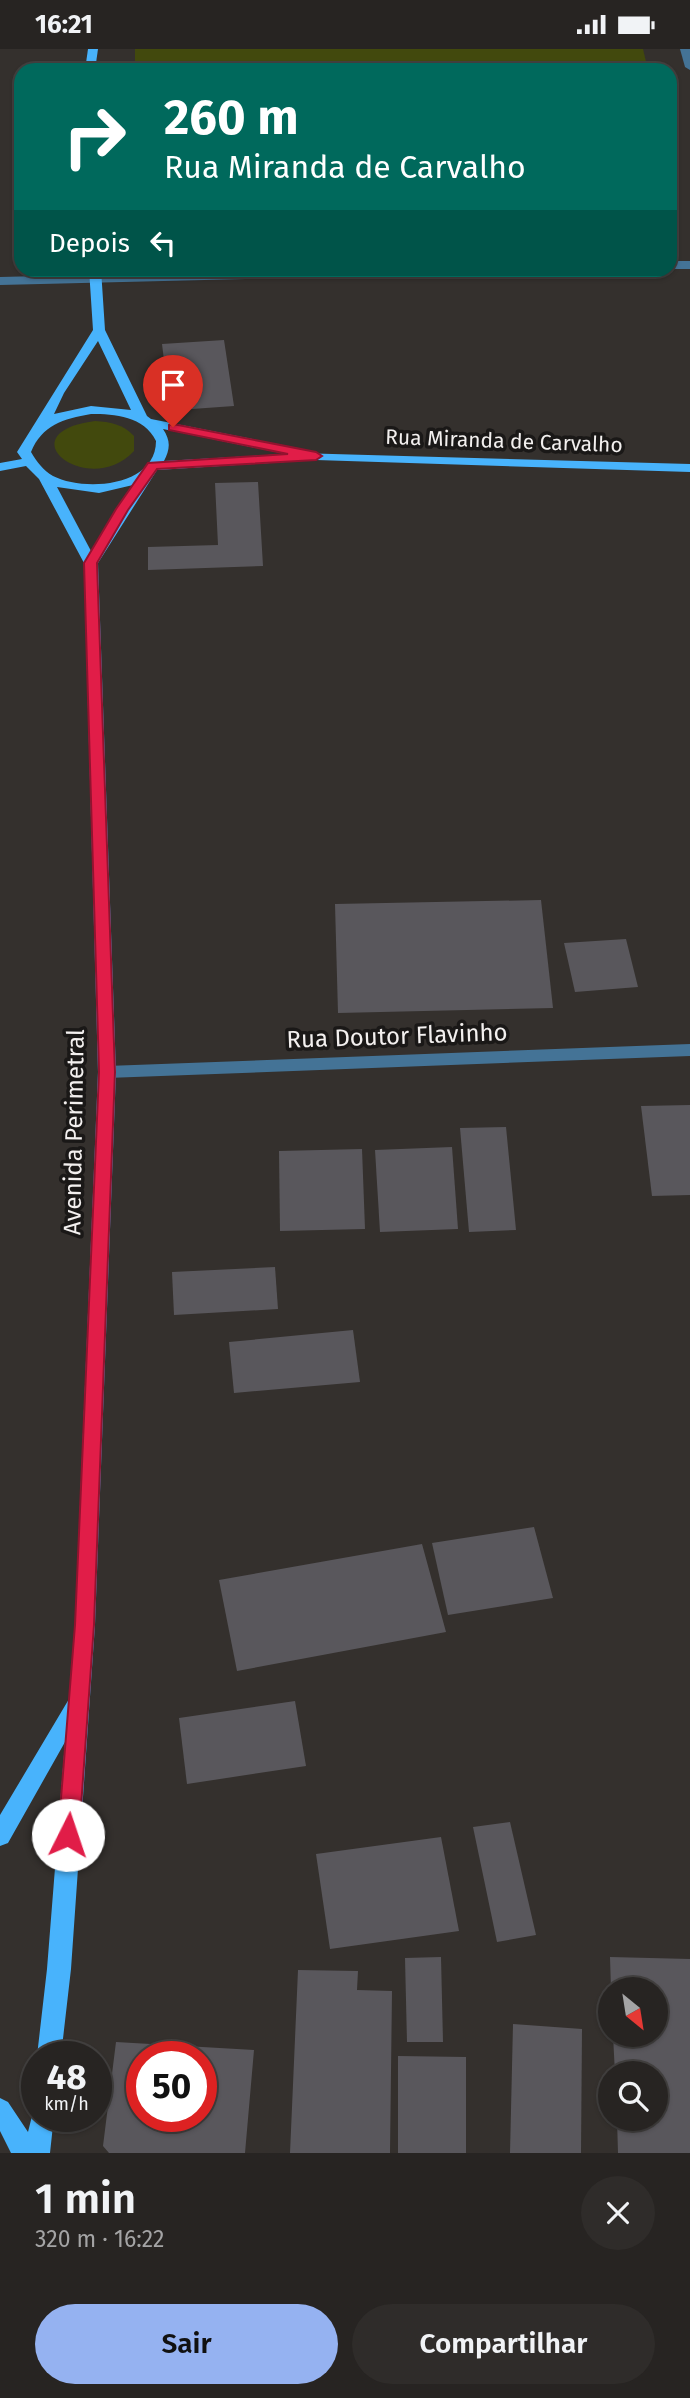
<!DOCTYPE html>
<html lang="pt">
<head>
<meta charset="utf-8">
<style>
  body { margin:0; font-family:"Fira Sans",sans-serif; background:#2f2c2a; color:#f1f3f6; height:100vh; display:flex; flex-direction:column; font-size:26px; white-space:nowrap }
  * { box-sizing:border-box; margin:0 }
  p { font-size:23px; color:#a4a4a5 }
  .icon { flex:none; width:38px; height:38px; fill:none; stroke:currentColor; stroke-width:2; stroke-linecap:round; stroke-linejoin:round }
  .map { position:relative; height:2104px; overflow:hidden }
  .panel { display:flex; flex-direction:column; background:#272422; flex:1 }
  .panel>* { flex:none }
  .banner { position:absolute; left:14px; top:14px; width:663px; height:214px; border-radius:21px; box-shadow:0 2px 5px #0004,0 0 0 2px #434140; background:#00695c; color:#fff; overflow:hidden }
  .needle { width:46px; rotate:150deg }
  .tools { position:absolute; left:598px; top:1928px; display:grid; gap:14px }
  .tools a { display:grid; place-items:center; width:70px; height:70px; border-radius:50%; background:#272422; box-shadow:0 2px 5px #0004,0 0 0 2px #434140; font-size:35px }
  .speed { position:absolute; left:21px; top:1992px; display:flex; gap:14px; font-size:35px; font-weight:700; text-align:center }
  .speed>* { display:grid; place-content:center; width:91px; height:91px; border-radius:50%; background:#272422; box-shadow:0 2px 5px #0004,0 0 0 2px #434140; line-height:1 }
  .speed small { font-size:18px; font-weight:400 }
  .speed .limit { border:10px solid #d22; background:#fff; color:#111 }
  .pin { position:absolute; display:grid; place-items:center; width:60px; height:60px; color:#fff; margin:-72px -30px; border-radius:50% 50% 50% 0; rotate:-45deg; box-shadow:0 0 7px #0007 }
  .pin .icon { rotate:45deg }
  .me { position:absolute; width:77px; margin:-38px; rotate:4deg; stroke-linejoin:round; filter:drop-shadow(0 0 5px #0008) }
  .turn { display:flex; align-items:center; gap:24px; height:147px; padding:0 35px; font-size:32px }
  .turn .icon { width:91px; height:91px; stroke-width:2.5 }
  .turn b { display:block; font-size:49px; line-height:60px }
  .then { display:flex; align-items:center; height:66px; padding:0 35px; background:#0003; gap:14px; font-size:26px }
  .round { display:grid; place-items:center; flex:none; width:74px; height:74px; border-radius:37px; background:#2f2c2a }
  .summary { display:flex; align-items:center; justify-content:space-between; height:119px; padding:0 35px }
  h1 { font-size:42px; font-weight:600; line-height:52px }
  .primary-button { display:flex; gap:14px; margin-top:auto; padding:14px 35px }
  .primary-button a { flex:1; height:80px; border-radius:42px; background:#95b2f1; color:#111; font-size:28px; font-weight:600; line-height:80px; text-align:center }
  .primary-button a+a { background:#2f2c2a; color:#f1f3f6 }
  .status { display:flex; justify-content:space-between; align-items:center; height:49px; padding:0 35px; background:#272422; direction:ltr }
  .status svg { height:19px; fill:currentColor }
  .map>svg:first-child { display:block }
  .green { fill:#42490d }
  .building { fill:#59575c; fill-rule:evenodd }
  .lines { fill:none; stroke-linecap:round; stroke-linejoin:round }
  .minor { fill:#447396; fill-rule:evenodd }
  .major { fill:#48b3fc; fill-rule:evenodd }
  .route { fill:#e11d48; stroke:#92132f; stroke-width:2 }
  .labels { text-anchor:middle; stroke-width:7; stroke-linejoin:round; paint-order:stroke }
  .far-street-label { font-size:21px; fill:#f3f0ef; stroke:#1a1817 }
  .street-label { font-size:24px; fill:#f3f0ef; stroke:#1a1817 }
</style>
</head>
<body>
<div class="status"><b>16:21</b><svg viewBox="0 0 49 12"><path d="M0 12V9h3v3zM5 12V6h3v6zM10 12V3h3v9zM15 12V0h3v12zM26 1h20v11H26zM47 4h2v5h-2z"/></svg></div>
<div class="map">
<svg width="690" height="2104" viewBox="0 0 690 2104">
  <rect width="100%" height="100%" fill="#34302d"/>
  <g class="green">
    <polygon points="135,0 643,0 648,21 135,21"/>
    <path d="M95,372C110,373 123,375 134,387V402C88,451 4,384 95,372Z"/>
  </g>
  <g class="building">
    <polygon points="224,291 234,357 192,360 168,343 162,295"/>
    <polygon points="258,433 263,517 148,521 148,498 218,496 215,434"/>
    <polygon points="541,851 553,959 338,964 335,855"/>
    <polygon points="626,890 638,938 575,943 564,894"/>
    <polygon points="690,1056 690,1146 652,1147 641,1057"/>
    <polygon points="506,1078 516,1181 469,1183 460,1079"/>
    <polygon points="452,1098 458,1180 380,1183 375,1101"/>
    <polygon points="362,1100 365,1180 280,1182 279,1102"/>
    <polygon points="275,1218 278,1260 174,1266 172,1223"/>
    <polygon points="353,1281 360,1333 234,1344 229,1293"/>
    <polygon points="534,1478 553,1549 448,1566 432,1494"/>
    <polygon points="422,1495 446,1583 237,1622 219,1531"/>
    <polygon points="295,1652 306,1717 187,1735 179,1669"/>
    <polygon points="510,1773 536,1886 497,1893 473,1778"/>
    <polygon points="441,1788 459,1882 330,1900 316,1805"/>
    <polygon points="441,1908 443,1993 407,1993 405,1909"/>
    <polygon points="610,1908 690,1910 690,2104 618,2104 617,2070 656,2070 656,2025 615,2025 613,1986 656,1986 656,1941 611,1941"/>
    <polygon points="298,1921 358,1922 357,1941 392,1942 390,2104 290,2104"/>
    <polygon points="513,1975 582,1980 581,2104 510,2104"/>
    <path d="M116,1993L254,2001L245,2104H109L103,2097ZM142,2007H201V2067H142Z"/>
    <polygon points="398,2007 466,2008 466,2104 398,2104"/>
  </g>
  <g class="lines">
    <g class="minor">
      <polygon points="680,0 690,0 690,21 685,18"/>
      <rect x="670" y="212" width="20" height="8"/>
      <polygon points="322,220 499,220 493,224 0,236 0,228"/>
      <polygon points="690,995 690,1007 107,1029 101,1028 98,1023 101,1018 107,1017"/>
    </g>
    <g class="major">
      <polygon points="88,0 98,0 95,21 85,21"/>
      <path d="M89,220H101L105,281L147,367L151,370L292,398L297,399V404L690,415V423L316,411L157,421L98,514L116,1023L95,1576L71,1920L61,2007H37L47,1920L65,1693L8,1794L0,1797V1766L69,1650L75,1576L98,1023L84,514L39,430L26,417L0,422V414L22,410L17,403L93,281ZM98,292L131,361L91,357L54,365L64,344ZM91,365C115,365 144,367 156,392C156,438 84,443 53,427C43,421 37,413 31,403C42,376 63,370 91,365ZM163,380L286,405L164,412C170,400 171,392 163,380ZM133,436L91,502L57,438L99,444Z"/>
      <polygon points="0,2049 8,2053 28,2083 34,2059 37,2057 37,2067 54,2067 50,2104 11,2104 0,2082"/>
    </g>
  </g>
  <polygon class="route" points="173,375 316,403 322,407 316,411 157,420 128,461 97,514 115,1023 94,1576 79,1786 76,1793 68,1795 61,1793 58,1786 75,1576 99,1023 84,514 116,460 148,414 288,405 169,381 169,376"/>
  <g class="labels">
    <g class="far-street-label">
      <text transform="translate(504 392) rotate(2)" y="7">Rua Miranda de Carvalho</text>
    </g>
    <g class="street-label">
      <text transform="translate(397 987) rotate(-2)" y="8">Rua Doutor Flavinho</text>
      <text transform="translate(74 1083) rotate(-89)" y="8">Avenida Perimetral</text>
    </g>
  </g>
</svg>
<div class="tools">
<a><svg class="needle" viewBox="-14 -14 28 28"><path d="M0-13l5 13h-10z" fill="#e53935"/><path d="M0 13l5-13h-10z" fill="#a4a4a5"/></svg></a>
<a><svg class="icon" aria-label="search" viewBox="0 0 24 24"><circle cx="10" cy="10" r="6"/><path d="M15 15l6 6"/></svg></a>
</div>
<div class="speed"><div>48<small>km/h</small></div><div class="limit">50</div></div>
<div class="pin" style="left:173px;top:378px;background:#d93025"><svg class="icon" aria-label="arrive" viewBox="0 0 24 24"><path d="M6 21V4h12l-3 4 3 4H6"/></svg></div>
<svg class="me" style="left:68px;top:1786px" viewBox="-20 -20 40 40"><circle r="19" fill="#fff"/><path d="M0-13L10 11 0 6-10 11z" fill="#e11d48"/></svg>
<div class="banner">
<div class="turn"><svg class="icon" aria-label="right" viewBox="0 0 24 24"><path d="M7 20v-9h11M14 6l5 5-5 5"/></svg><div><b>260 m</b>Rua Miranda de Carvalho</div></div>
<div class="then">Depois<svg class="icon" aria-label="left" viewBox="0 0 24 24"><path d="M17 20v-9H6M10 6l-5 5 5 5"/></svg></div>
</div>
</div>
<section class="panel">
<div class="summary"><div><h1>1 min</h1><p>320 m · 16:22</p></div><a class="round"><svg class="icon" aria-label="close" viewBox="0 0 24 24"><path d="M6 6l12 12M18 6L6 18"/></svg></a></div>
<div class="primary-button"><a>Sair</a><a>Compartilhar</a></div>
</section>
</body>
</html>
